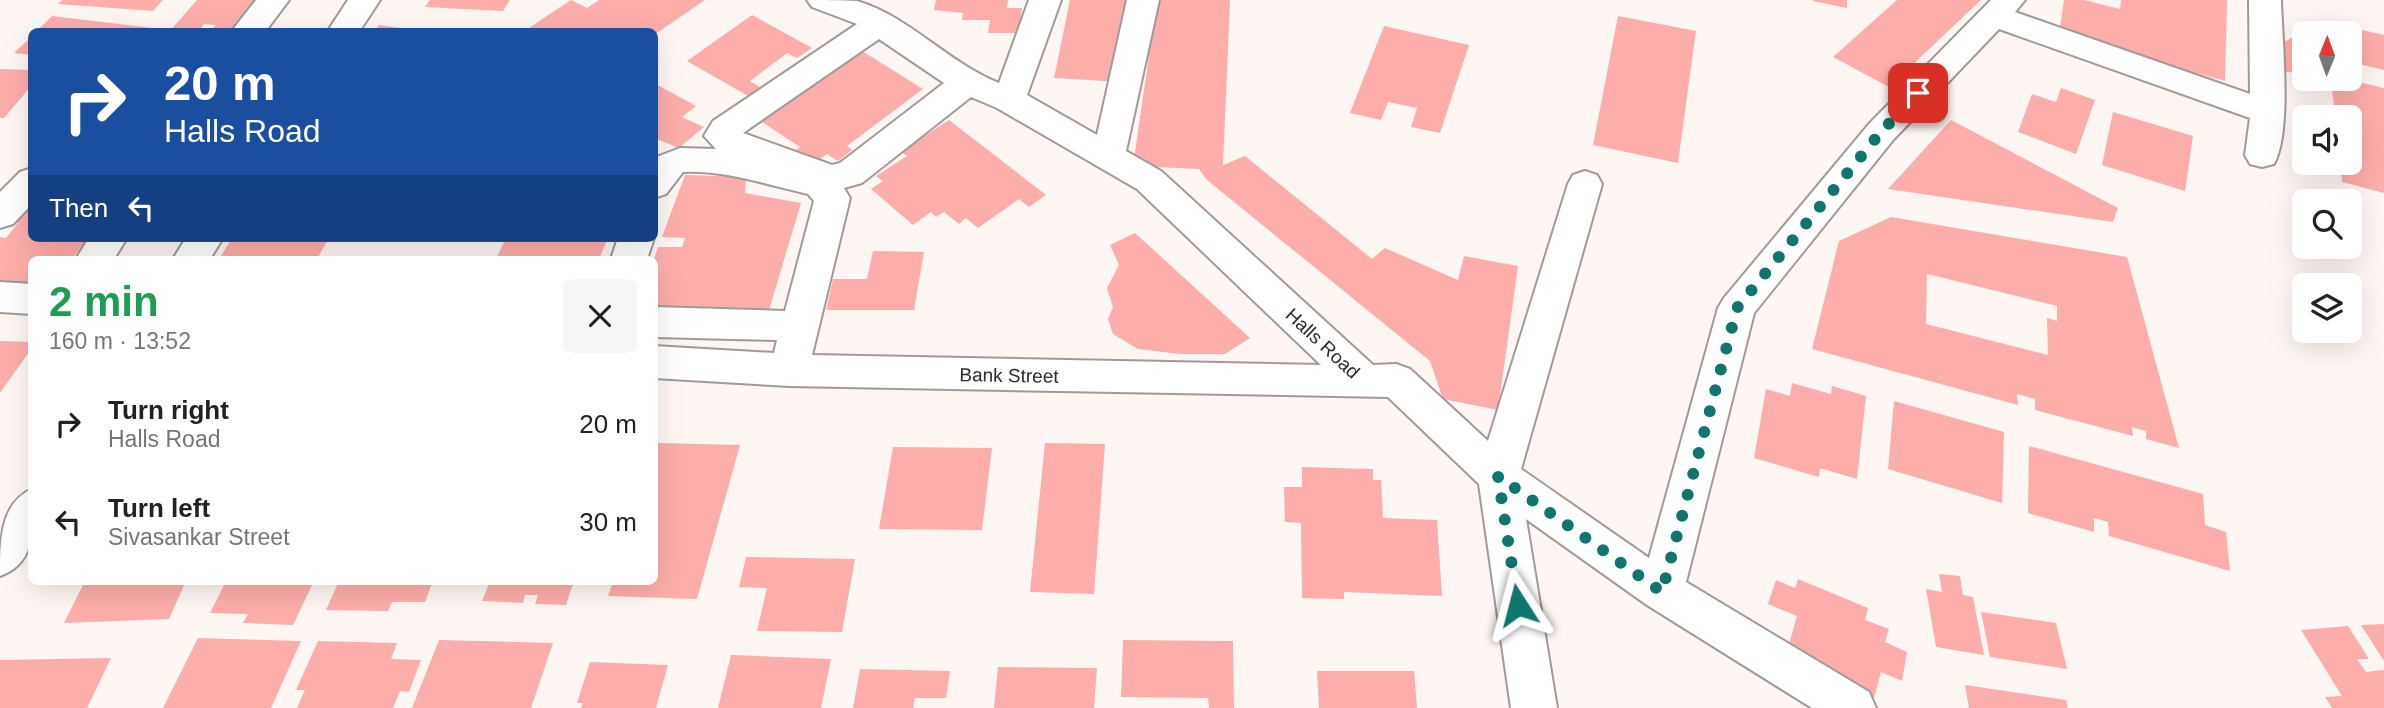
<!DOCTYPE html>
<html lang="en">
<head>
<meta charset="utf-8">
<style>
  body { margin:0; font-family:Arial,sans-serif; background:#f6f6f6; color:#222; height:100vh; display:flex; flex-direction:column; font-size:26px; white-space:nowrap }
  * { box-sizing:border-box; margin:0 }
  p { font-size:23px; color:#767676 }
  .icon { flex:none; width:38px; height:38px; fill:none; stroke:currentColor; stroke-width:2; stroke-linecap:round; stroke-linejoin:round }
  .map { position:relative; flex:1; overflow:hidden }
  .sheet { position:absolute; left:28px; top:256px; width:630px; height:329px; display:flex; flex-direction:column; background:#fff; border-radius:10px; box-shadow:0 7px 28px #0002 }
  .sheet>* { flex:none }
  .hud { position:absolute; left:28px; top:28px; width:630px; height:214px; border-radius:10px; box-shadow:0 7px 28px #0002; background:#1a4fa0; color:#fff; overflow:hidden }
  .needle { width:46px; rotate:1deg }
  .controls { position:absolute; left:2292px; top:21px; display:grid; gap:14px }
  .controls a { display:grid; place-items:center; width:70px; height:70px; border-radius:10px; background:#fff; box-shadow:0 7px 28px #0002; font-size:35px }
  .pin { position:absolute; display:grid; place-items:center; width:60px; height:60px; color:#fff; margin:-30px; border-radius:14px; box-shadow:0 4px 10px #0006 }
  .me { position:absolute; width:77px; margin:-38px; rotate:351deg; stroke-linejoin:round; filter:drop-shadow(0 0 5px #0008) }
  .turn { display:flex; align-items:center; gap:24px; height:147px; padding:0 21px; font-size:32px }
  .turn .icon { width:91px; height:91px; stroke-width:2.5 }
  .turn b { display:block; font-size:49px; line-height:60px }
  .then { display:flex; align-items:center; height:66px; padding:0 21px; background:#0003; gap:14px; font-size:26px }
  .round { display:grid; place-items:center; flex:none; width:74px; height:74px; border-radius:10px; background:#f6f6f6 }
  .summary { display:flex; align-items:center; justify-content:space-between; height:119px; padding:0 21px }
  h1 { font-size:42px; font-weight:800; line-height:52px; color:#1e9e55 }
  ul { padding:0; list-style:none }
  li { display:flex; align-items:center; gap:21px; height:98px; padding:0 21px }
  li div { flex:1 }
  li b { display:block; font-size:26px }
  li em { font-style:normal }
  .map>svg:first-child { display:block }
  .building { fill:#fdaeab; fill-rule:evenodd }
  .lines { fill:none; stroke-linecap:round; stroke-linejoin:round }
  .minor-casing { stroke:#a19a97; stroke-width:4 }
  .major-casing { stroke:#a19a97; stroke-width:4 }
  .minor { fill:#fff; fill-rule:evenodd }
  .major { fill:#fff; fill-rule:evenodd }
  .route { stroke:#0f766e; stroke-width:12; stroke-dasharray:0 21.6 }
  .labels { text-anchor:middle; stroke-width:7; stroke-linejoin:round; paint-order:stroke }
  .street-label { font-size:19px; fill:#2e2c2a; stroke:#fff }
</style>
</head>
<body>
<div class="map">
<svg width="2384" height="708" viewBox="0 0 2384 708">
  <rect width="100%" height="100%" fill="#fdf6f2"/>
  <g class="building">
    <polygon points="62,0 163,0 153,11 58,4"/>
    <polygon points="197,0 261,0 234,32 210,32 216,25 204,24 198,32 170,31"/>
    <polygon points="430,0 510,0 503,11 425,7"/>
    <polygon points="571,0 587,8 599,0 705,0 654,35 654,32 523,32"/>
    <polygon points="936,0 1008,0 1007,8 1022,8 1019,33 988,33 990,20 962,20 963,13 934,10"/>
    <polygon points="1070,0 1127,0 1116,62 1122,82 1054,78"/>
    <polygon points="1157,0 1230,0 1223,165 1245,156 1372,259 1385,248 1458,280 1464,256 1518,266 1498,410 1443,399 1430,361 1207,180 1199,169 1133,166"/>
    <polygon points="1813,0 1847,0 1847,8 1813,1"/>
    <polygon points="1897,0 1981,0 1889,87 1833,57"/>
    <polygon points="2064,0 2084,0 2120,9 2121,0 2227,0 2225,81 2059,36"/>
    <polygon points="752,15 812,48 797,58 787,53 750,81 760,87 748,96 687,61"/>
    <polygon points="52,16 161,29 158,32 36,32"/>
    <polygon points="1618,16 1696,31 1678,163 1593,145"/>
    <polygon points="379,25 415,30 415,32 374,32"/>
    <polygon points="2340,25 2384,35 2384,70 2350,62 2350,33 2341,33"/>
    <polygon points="1384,26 1469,45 1440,133 1411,127 1417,108 1388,102 1381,120 1350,113"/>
    <polygon points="32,36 32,55 14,53"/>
    <polygon points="2293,37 2305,46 2305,74 2273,70 2275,47"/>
    <polygon points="859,49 923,89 847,146 852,150 838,161 827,154 812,165 793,153 800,147 759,120"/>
    <polygon points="0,69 32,70 32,85 4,118 0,118"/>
    <polygon points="2331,79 2345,79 2384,88 2384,193 2342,182 2340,163 2350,163 2350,117 2335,117"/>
    <polygon points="654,83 696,106 682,117 704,127 679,148 654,138"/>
    <polygon points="2061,88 2095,100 2076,154 2018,132 2032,94 2056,102"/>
    <polygon points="2113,112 2193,136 2185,191 2102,165"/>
    <polygon points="949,120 1046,195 1029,207 1019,199 978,228 966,218 959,224 944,212 936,217 931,212 913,225 871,189 883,181 876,176 907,156 901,151"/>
    <polygon points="1951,120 2118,208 2113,222 1888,189"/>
    <polygon points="685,175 746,177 745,193 801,203 767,317 654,313 654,259 658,247 682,247 685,238 662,237"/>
    <polygon points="32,193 32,238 88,238 72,259 32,259 32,288 0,286 0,237 6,238 18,223 7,222"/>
    <path d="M1891,217L2127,257L2179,448L2146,439V431L2132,427L2133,436L2035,410V399L2017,394L2018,405L1812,349L1839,241ZM1927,274L2057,306V321L2047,318L2048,355L1926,324Z"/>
    <polygon points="1135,233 1250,338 1225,354 1180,354 1138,349 1113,334 1108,319 1113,307 1107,288 1119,265 1110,245"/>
    <polygon points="232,238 329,238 317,259 219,259"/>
    <polygon points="506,238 608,238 599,259 496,259"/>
    <polygon points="873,251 924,252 914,310 826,310 833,279 867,279"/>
    <polygon points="0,341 32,342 32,348 0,393"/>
    <polygon points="1792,383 1831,394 1832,386 1866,396 1857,479 1820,468 1819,477 1754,458 1766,389 1790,396"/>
    <polygon points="1894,401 2004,432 2002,503 1888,469"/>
    <polygon points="658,443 740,445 697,599 608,596 613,581 654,581 654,452"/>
    <polygon points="1045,443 1105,444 1094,594 1030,592"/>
    <polygon points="2029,446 2203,494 2205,525 2226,532 2230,571 2109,536 2108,522 2094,518 2094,532 2028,513"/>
    <polygon points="893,447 992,448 982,530 879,529"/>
    <polygon points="1302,467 1373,469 1373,480 1381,480 1383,518 1437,520 1442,596 1344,592 1344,599 1302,598 1301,523 1285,522 1284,487 1302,487"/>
    <polygon points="746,557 855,559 842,632 757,631 767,588 739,587"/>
    <polygon points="1939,574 1960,576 1963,595 1973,597 1984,655 1936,647 1926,589 1942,592"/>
    <polygon points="1798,579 1868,608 1865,620 1889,629 1885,642 1907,652 1902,681 1881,672 1874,698 1785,658 1797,616 1768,604 1776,580 1795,588"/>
    <polygon points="85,581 186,581 169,619 64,623"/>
    <polygon points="226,581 314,581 293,625 243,623 248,614 210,613"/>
    <polygon points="339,581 433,581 425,602 392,602 388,611 326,610"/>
    <polygon points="490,581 574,581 566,605 535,604 538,595 525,595 523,603 482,601"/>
    <polygon points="1981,612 2056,623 2067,669 1990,657"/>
    <polygon points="2384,624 2384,661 2361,625"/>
    <polygon points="2348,626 2369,659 2357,659 2366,672 2384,670 2384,708 2332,708 2325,697 2342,696 2301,630"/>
    <polygon points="198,638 301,641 271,708 163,708"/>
    <polygon points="439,640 553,643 531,708 412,708"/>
    <polygon points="1123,640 1233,641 1234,708 1209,708 1208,698 1121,697"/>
    <polygon points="318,641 397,643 391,659 421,660 409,692 400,691 393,708 297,708 305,690 296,690"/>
    <polygon points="731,655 831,659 821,708 718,708"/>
    <polygon points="111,658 87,708 0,708 0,660"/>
    <polygon points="590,662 668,665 656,708 581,708 583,703 577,703"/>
    <polygon points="998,667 1097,668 1094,708 994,708"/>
    <polygon points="860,669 950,671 946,698 915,698 913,708 853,708"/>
    <polygon points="1317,671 1414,671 1417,708 1319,708"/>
    <polygon points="1965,685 2066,700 2068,708 1969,708"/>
  </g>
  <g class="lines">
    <g class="minor-casing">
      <g id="minor">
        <polygon points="256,0 289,0 265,32 231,32"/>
        <path d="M807,0C823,0 842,0 857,1C909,16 948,63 999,83L1029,0H1061L1027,95L1097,135L1127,0H1159L1126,151L1161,171L1373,365L1396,364L1410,369L1488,441L1568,184L1573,175L1585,171L1597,175L1602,184L1521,469L1649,558L1718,308L1724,298L1869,124L1991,0H2025L2015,12L2250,94L2249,0H2281C2282,39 2292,132 2274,164L2262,167L2250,164L2245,155L2250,118L1999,29L1893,140L1754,313L1686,582L1869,692L1876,708H1812L1647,605L1526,519L1557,708H1511L1479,484L1388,397L789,386L654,378V346L774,353L777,340L654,337V307L785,311L814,201L808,194C768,185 725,170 683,172L666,194L654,198V158L680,148L716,149L704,136L713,121L857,24L812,7ZM879,39L944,83L840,163L832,165L743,133ZM971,97L997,108L1137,189L1321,365L812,355L850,198L844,188L862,183Z"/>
        <polygon points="32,168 32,204 13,224 0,228 0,192 20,172"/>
        <polygon points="89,238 127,238 114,259 76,259"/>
        <polygon points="618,238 654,238 647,259 611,259"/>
        <polygon points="0,282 32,284 32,314 0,312"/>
      </g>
    </g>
    <g class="major-casing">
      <g id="major">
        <polygon points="348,0 380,0 359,32 327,32"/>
        <polygon points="186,238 223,238 210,259 173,259"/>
        <path d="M32,489C32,524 39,562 0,576C0,542 0,503 32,489Z"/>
      </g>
    </g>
    <use href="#minor" class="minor"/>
    <use href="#major" class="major"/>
  </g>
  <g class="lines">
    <polyline class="route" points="1518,605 1498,476 1662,592 1737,308 1881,132 1918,93"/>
  </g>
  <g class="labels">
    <g class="street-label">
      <text transform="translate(1323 343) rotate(43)" y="7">Halls Road</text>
      <text transform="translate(1009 375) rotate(1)" y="7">Bank Street</text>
    </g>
  </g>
</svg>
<div class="controls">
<a><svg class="needle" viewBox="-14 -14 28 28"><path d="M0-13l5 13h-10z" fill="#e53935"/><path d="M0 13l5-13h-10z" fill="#767676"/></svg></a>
<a><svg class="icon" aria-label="sound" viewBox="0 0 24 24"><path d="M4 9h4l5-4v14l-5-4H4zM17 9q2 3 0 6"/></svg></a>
<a><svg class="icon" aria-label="search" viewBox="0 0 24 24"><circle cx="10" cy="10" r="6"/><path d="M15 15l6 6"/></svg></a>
<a><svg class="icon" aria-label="layers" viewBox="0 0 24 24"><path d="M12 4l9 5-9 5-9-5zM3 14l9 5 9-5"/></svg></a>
</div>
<div class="pin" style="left:1918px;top:93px;background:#d93025"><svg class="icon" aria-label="arrive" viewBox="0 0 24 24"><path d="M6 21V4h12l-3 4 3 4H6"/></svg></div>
<svg class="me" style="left:1518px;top:605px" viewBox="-20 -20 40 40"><path d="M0-17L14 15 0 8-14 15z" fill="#0f766e" stroke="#fff" stroke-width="4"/></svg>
<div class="hud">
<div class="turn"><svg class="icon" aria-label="right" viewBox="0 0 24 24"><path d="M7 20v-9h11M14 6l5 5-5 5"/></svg><div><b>20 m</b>Halls Road</div></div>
<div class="then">Then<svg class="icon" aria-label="left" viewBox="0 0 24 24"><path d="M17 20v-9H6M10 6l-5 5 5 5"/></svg></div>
</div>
<section class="sheet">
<div class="summary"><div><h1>2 min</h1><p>160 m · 13:52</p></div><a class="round"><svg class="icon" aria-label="close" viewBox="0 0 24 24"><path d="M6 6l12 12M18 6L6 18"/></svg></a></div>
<ul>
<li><svg class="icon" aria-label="right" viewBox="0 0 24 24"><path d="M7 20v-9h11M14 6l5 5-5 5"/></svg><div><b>Turn right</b><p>Halls Road</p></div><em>20 m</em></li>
<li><svg class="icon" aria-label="left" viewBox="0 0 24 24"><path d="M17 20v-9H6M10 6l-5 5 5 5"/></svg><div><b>Turn left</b><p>Sivasankar Street</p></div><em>30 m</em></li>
</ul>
</section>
</div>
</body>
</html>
